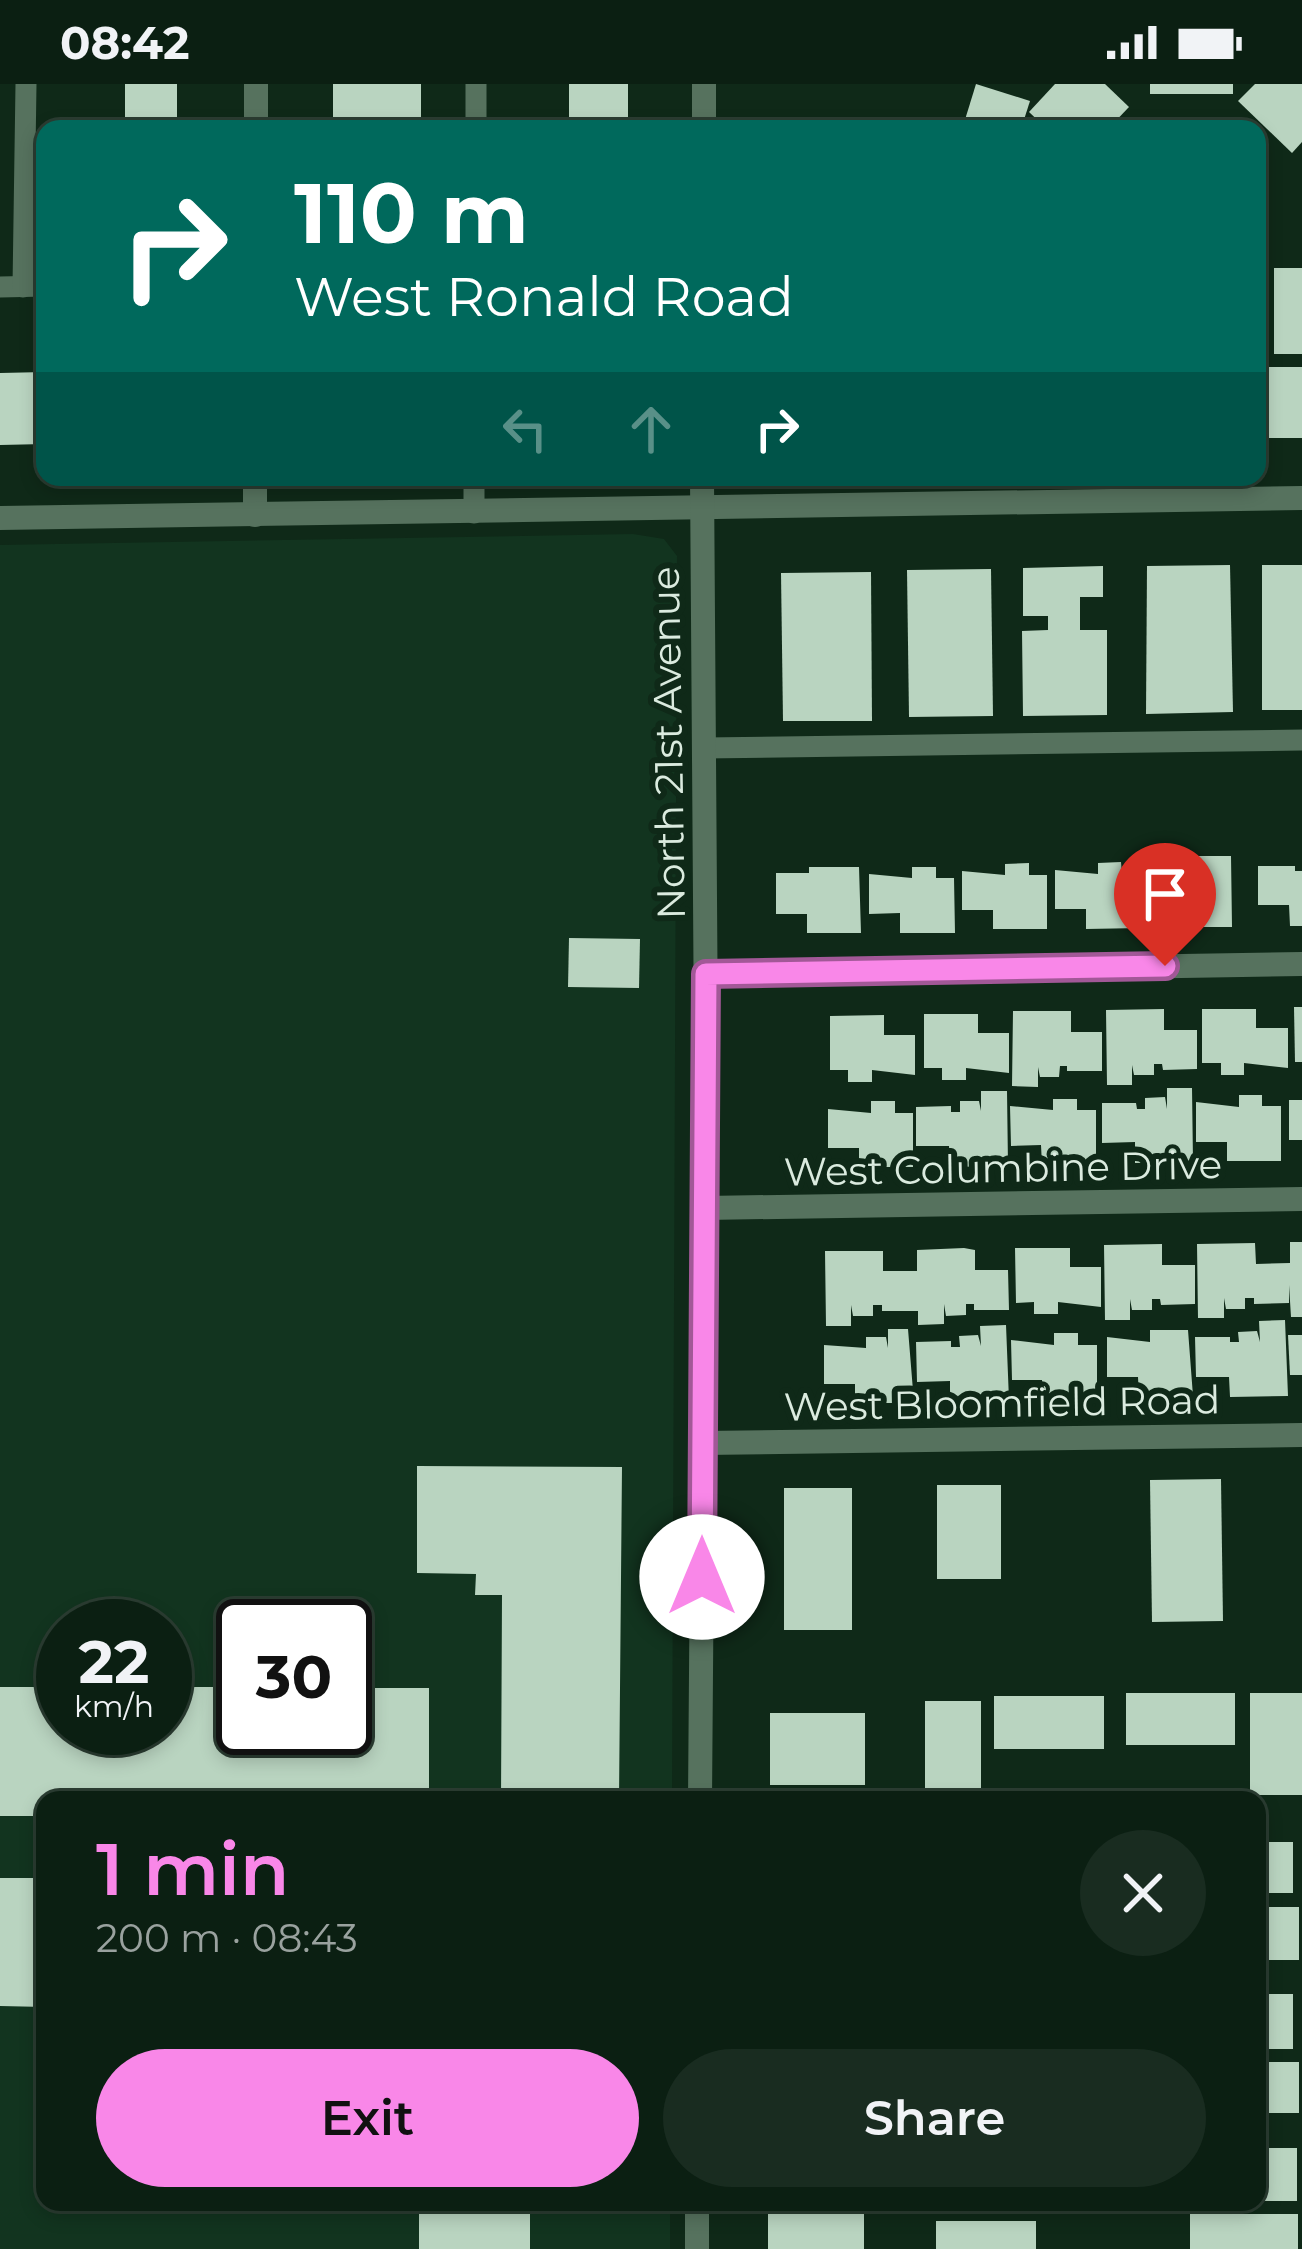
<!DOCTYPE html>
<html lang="en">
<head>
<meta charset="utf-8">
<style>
  body { margin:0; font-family:Montserrat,sans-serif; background:#192c20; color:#f1f3f6; height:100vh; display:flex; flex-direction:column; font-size:45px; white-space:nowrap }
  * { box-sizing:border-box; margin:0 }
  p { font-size:39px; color:#9aa29f }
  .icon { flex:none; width:66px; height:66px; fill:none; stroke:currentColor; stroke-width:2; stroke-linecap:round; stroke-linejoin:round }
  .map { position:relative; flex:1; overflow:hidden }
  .details { position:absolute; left:36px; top:1707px; width:1230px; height:420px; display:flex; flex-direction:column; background:#0b1f12; border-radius:24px; box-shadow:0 6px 18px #0003,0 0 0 3px #2b3d32 }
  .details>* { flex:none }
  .guide { position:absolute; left:36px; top:36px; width:1230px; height:366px; border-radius:24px; box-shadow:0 6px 18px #0003,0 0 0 3px #2b3d32; background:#00695c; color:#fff; overflow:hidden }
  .speed { position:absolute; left:36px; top:1515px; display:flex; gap:24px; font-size:60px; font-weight:700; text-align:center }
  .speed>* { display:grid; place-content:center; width:156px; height:156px; border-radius:50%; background:#0b1f12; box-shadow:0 6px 18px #0003,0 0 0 3px #2b3d32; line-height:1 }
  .speed small { font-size:30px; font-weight:400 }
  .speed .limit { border:6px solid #111; border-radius:18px; background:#fff; color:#111 }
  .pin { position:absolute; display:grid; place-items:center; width:102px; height:102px; color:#fff; margin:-123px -51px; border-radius:50% 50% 50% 0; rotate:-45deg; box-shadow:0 0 12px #0007 }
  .pin .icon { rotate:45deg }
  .me { position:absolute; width:132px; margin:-66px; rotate:0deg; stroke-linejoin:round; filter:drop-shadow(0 0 9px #0008) }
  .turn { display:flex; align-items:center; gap:42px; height:252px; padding:0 60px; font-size:54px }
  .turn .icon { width:156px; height:156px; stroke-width:2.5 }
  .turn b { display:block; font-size:84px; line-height:102px }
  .lanes { display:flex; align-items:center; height:114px; padding:0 60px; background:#0003; justify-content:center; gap:60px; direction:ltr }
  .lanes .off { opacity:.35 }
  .round { display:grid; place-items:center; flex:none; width:126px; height:126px; border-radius:63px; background:#192c20 }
  .head { display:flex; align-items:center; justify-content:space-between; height:204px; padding:0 60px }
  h1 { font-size:72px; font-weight:600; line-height:90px; color:#f987e8 }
  .cta { display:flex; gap:24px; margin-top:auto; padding:24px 60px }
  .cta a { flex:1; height:138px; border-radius:72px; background:#f987e8; color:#111; font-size:48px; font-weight:600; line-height:138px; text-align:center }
  .cta a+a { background:#192c20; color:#f1f3f6 }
  .status { display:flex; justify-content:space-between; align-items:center; height:84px; padding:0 60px; background:#0b1f12; direction:ltr }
  .status svg { height:33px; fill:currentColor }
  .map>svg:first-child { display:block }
  .built { fill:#12341f; fill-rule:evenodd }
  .building { fill:#b9d4c0 }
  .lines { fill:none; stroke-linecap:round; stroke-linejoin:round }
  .lane { stroke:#56725e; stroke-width:21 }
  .street { stroke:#56725e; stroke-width:24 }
  .route-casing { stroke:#a25897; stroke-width:30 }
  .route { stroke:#f987e8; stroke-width:21 }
  .labels { text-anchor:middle; stroke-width:12; stroke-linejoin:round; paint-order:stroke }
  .street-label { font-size:39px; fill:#dbebdf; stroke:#0f2918 }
</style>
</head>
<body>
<div class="status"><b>08:42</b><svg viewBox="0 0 49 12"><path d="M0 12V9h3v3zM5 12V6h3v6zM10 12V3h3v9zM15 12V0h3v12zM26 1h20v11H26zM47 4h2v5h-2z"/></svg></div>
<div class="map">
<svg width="1302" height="2165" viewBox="0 0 1302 2165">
  <rect width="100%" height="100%" fill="#0f2918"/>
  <path class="built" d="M633,450L664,455L677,472L672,1716H45V2118H670V2165H0V461ZM63,1542H165V1644H63ZM243,1542H345V1644H243Z"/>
  <g class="building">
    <rect x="125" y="0" width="52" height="45"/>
    <polygon points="333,0 421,0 421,43 333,45"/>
    <rect x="569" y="0" width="59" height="43"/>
    <polygon points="976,0 1030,17 1021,45 964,39"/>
    <polygon points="1055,0 1105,0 1129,23 1108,45 1047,45 1029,28"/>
    <rect x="1150" y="0" width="83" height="10"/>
    <polygon points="1255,0 1302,0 1302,58 1292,69 1238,17"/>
    <rect x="778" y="35" width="70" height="10"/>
    <rect x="1274" y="184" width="28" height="86"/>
    <rect x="1264" y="283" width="38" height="71"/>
    <polygon points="45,288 45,360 0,361 0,289"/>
    <polygon points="1230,481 1233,628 1146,630 1147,482"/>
    <rect x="1262" y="481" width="40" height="145"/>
    <polygon points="1103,482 1103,513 1080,513 1080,546 1107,546 1107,631 1023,632 1022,547 1048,546 1048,532 1023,532 1023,484"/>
    <polygon points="991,485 993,632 909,633 907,486"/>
    <polygon points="871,488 872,637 783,637 781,489"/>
    <polygon points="1180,772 1231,772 1232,843 1179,843 1179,823 1148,824 1148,784 1180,784"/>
    <polygon points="1121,778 1122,790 1140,790 1141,844 1086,845 1086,825 1055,825 1055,786 1098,790 1098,779"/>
    <polygon points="1029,779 1029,791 1047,791 1047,845 993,845 993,826 962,826 962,787 1005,791 1005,780"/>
    <polygon points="1258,782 1295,782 1295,787 1302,787 1302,842 1290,842 1289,821 1258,821"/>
    <polygon points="809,783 859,783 861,849 807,849 807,830 776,830 776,789 809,789"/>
    <polygon points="912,783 936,783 936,794 954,794 955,849 900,849 900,829 869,830 869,790 912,794"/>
    <polygon points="569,854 640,855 639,904 568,903"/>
    <polygon points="1294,923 1302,923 1302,978 1295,978"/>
    <polygon points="1164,925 1164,946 1197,946 1197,985 1163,986 1162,980 1154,980 1154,991 1134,991 1132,981 1132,1001 1107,1001 1106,926"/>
    <polygon points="1202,925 1256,925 1256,944 1288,944 1288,984 1244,979 1244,991 1221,991 1221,979 1202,979"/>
    <polygon points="1013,927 1071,927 1071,948 1102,948 1102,987 1067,987 1067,982 1060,982 1059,993 1040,993 1038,983 1038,1003 1012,1002"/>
    <polygon points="924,930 978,930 978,949 1009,949 1009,989 966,984 966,996 942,996 942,984 924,984"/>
    <polygon points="884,931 884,951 915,951 915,991 872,986 872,998 848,998 848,986 830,986 830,932"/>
    <polygon points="1167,1004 1192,1004 1193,1078 1135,1079 1135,1058 1102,1059 1102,1019 1136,1019 1137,1025 1145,1025 1145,1014 1165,1013 1167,1025"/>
    <polygon points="981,1007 1007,1007 1008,1082 950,1083 949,1062 916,1062 916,1023 951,1022 951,1028 960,1028 960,1017 979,1017 981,1027"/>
    <polygon points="1239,1011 1262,1011 1262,1022 1281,1022 1281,1077 1227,1077 1227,1058 1196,1058 1196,1018 1239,1023"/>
    <polygon points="1053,1015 1077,1015 1077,1026 1096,1026 1096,1080 1042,1081 1041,1061 1011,1062 1010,1022 1053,1026"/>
    <rect x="1289" y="1016" width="13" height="40"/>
    <polygon points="871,1017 895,1017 895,1029 913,1029 913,1083 859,1083 859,1064 828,1064 828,1025 871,1029"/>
    <polygon points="1290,1158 1302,1158 1302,1233 1291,1233 1289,1201 1289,1219 1254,1220 1254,1214 1245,1214 1245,1225 1226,1225 1224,1214 1224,1234 1198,1234 1197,1160 1255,1159 1256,1180 1290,1179"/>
    <polygon points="1162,1160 1162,1181 1195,1181 1195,1220 1161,1221 1160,1215 1152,1215 1152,1226 1132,1226 1130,1215 1130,1236 1105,1236 1104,1161"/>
    <polygon points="964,1164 975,1166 975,1186 1008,1186 1009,1226 974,1226 974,1220 966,1220 966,1231 946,1232 944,1220 944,1240 918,1241 918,1227 882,1227 882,1221 873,1221 873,1232 853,1232 851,1221 851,1242 826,1242 825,1167 883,1167 883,1187 917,1187 917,1166"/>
    <polygon points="1015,1164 1070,1164 1070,1183 1101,1183 1101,1223 1058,1218 1058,1230 1034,1230 1034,1218 1016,1219"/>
    <polygon points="1285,1236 1288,1312 1230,1313 1229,1293 1196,1293 1195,1253 1230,1253 1230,1258 1239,1258 1238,1248 1257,1247 1260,1258 1259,1237"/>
    <polygon points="1006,1241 1009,1316 950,1318 950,1297 917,1298 916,1258 951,1257 951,1263 960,1263 959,1252 978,1251 981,1262 980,1242"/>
    <polygon points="888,1245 908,1245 914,1319 855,1319 855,1300 824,1300 824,1261 866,1264 866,1253 886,1253 888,1264"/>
    <polygon points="1150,1246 1188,1246 1193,1312 1139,1313 1138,1293 1107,1293 1107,1253 1150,1258"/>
    <polygon points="1054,1249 1078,1249 1078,1261 1097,1261 1097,1315 1043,1315 1042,1296 1012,1296 1011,1256 1054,1261"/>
    <polygon points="1288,1251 1302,1251 1302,1291 1290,1291"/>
    <polygon points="417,1382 622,1383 619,1716 501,1716 502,1511 475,1511 476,1490 417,1489"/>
    <polygon points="1221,1395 1223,1537 1152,1538 1150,1396"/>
    <rect x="937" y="1401" width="64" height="94"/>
    <rect x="784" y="1404" width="68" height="142"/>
    <polygon points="0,1603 63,1603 63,1644 165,1644 165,1603 243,1603 243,1644 345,1644 345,1604 429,1604 429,1716 45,1716 45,1732 0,1732"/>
    <rect x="1126" y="1609" width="109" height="52"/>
    <rect x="1250" y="1609" width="52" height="102"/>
    <rect x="994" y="1612" width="110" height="53"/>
    <rect x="925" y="1617" width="56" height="99"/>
    <rect x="770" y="1629" width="95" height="72"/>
    <rect x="1257" y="1758" width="36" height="51"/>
    <polygon points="0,1794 45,1794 45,1923 0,1922"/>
    <rect x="1257" y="1823" width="42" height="53"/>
    <rect x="1257" y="1910" width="36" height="55"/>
    <rect x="1257" y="1978" width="42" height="51"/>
    <rect x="1257" y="2064" width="40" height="53"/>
    <rect x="419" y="2118" width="111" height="47"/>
    <rect x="768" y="2118" width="96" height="47"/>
    <rect x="930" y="2118" width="107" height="6"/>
    <rect x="1190" y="2130" width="108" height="35"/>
    <rect x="936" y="2137" width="100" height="28"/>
  </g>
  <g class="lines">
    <g class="lane">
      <polyline points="476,45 476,0"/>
      <polyline points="0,203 45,202"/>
      <polyline points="23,203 26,0"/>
      <polyline points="474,429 474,393"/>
      <polyline points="704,664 1302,656"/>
    </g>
    <g class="street">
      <polyline points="256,45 256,0"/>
      <polyline points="704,45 704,0"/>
      <polyline points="255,393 255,431"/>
      <polyline points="0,434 1302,414"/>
      <polyline points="706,890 1302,880"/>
      <polyline points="705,1124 1302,1115"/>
      <polyline points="703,1359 1302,1351"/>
      <polyline points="700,1716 706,954 702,393"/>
      <polyline points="697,2165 697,2118"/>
    </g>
  </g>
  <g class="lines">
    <g class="route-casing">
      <polyline id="route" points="702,1493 706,890 1165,882"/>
    </g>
    <use href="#route" class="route"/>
  </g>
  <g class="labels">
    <g class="street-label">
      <text transform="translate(668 659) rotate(-91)" y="14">North 21st Avenue</text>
      <text transform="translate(1003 1084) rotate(-1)" y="14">West Columbine Drive</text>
      <text transform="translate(1002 1319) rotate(-1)" y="14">West Bloomfield Road</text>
    </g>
  </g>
</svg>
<div class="speed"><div>22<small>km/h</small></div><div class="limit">30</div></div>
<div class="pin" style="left:1165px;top:882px;background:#d93025"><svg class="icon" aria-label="arrive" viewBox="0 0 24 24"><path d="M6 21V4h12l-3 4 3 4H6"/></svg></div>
<svg class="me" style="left:702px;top:1493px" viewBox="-20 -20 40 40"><circle r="19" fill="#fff"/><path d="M0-13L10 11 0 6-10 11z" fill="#f987e8"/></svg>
<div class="guide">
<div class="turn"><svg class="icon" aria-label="right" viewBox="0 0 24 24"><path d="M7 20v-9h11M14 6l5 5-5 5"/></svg><div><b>110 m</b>West Ronald Road</div></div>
<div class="lanes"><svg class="icon off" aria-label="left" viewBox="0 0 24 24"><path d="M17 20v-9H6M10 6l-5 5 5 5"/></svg><svg class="icon off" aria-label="ahead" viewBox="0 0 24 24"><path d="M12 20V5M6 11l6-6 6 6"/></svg><svg class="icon" aria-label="right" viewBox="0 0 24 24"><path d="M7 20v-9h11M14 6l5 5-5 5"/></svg></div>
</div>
<section class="details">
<div class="head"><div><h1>1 min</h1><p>200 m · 08:43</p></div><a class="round"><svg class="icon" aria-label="close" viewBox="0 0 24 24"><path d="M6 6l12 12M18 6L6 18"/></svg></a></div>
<div class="cta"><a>Exit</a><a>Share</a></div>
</section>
</div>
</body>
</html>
